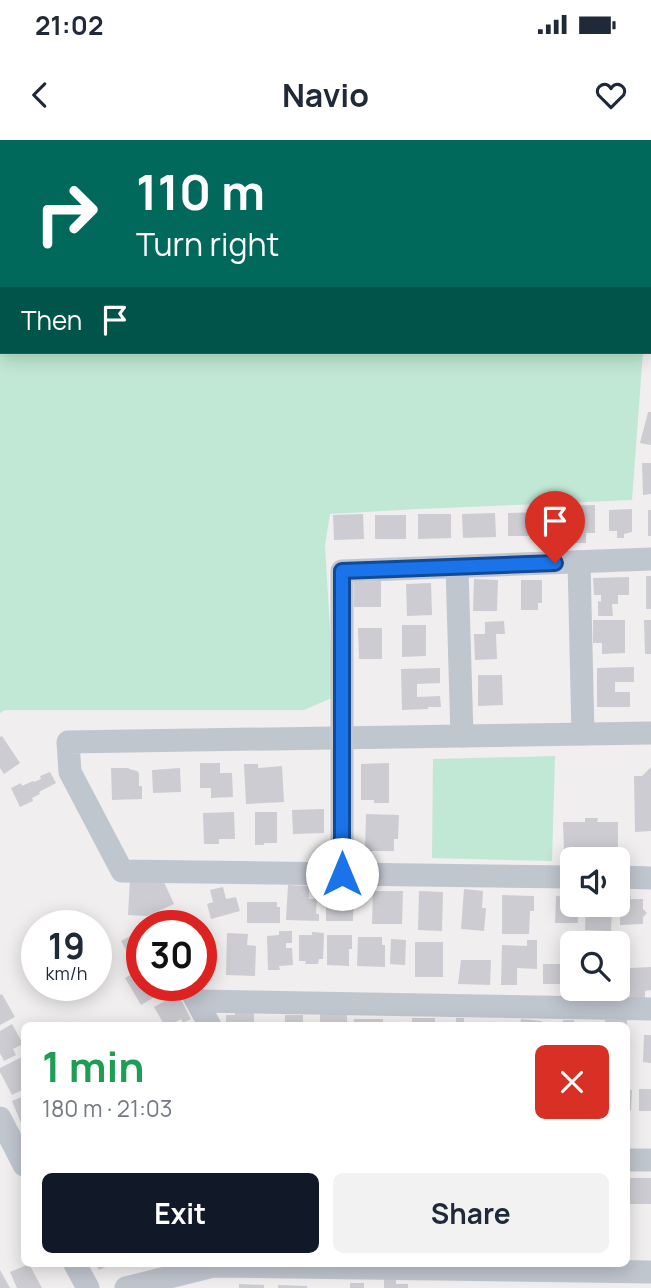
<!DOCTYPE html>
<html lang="en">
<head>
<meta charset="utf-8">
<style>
  body { margin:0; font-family:Manrope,sans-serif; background:#f2f2f3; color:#1f2937; height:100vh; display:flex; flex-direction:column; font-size:26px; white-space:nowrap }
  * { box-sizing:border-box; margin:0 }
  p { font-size:23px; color:#747a83 }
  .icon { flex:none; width:38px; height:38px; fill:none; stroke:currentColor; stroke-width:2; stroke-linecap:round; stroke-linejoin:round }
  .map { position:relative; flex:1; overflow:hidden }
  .sheet { position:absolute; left:21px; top:882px; width:609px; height:245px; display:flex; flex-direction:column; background:#fff; border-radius:10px; box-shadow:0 4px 18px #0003 }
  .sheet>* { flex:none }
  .guide { position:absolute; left:0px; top:0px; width:651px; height:214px; box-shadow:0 4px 18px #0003; background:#00695c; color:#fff; overflow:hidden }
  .controls { position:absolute; left:560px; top:707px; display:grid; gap:14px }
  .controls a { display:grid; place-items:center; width:70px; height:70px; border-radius:10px; background:#fff; box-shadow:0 4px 18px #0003; font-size:35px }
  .speed { position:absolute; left:21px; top:770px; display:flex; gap:14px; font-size:35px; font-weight:700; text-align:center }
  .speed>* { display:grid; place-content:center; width:91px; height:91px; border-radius:50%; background:#fff; box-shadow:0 4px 18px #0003; line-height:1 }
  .speed small { font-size:18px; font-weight:400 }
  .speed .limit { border:10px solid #d22; background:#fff; color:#111 }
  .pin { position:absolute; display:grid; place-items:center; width:60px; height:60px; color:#fff; margin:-72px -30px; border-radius:50% 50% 50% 0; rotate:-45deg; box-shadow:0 0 7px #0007 }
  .pin .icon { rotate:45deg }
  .me { position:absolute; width:77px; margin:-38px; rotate:0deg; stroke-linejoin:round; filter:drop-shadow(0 0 5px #0008) }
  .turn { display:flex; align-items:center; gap:24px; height:147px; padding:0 21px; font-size:32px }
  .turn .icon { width:91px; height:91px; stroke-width:2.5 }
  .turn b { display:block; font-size:49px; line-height:60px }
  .then { display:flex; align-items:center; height:66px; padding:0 21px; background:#0003; gap:14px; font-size:26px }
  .round { display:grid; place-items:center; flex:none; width:74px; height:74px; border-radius:10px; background:#f2f2f3 }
  .headline { display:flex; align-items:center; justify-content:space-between; height:119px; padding:0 21px }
  h1 { font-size:42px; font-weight:700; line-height:52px; color:#1e9e55 }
  .action { display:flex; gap:14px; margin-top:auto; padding:14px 21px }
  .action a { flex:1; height:80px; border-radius:10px; background:#111827; color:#fff; font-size:28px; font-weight:700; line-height:80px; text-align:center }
  .action a+a { background:#f2f2f3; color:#1f2937 }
  .status { display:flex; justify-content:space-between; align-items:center; height:49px; padding:0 35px; background:#fff; direction:ltr }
  .status svg { height:19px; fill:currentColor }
  header { display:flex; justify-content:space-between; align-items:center; height:91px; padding:0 21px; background:#fff; font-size:32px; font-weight:700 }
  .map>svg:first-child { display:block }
  .green { fill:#c1e8d4 }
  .building { fill:#ccccd2 }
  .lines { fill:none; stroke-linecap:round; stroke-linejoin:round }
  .street { stroke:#c0c6ce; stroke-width:23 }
  .route-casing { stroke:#114b97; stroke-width:18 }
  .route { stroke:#1a73e8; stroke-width:12 }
</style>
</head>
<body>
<div class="status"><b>21:02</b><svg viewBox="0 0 49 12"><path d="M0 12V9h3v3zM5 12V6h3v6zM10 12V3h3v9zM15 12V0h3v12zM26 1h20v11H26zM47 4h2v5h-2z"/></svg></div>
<header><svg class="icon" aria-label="back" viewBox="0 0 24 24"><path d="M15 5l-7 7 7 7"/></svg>Navio<svg class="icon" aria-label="heart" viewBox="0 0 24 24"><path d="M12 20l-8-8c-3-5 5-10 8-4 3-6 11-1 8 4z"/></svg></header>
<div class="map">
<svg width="651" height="1148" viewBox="0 0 651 1148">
  <rect width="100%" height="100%" fill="#f0eeee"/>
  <g class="green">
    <polygon points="0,0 519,0 516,2 2,2 2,212 643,212 632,360 418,369 330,374 325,405 334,557 304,570 5,570 0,573"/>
    <polygon points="555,616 552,721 432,718 433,619"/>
  </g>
  <g class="building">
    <polygon points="648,272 651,272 651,305 640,303"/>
    <polygon points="642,323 651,323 651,354 643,355"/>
    <polygon points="595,365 595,393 586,393 586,403 569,403 569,393 557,393 557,366"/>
    <polygon points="632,369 632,392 624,394 624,398 617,398 617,391 609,391 609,370"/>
    <rect x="648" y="370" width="3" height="26"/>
    <polygon points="542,372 542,396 508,396 508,373"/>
    <polygon points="495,373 496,397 463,398 462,374"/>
    <polygon points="363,374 364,399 334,400 333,375"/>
    <polygon points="418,374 451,374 451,398 418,399"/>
    <rect x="375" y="375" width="31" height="24"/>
    <rect x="646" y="436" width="5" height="33"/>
    <polygon points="629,437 629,455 618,455 618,464 612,464 613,476 598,476 598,461 601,462 601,455 594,455 593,438"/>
    <polygon points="474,439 498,440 497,471 473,471"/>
    <polygon points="521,440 542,440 542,463 538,463 538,470 521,470"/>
    <polygon points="381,441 381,467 354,467 354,442"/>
    <polygon points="431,443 432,475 407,476 406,444"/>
    <polygon points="593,480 625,480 625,513 602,514 602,503 593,503"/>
    <polygon points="644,480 651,480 651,514 645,514"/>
    <polygon points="504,481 505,494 496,494 497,519 475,520 474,494 485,494 485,482"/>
    <polygon points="402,485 426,485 426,516 402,517"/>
    <polygon points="358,488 382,488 382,519 359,519"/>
    <polygon points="634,527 634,542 615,542 615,552 630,552 630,567 597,567 597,528"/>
    <polygon points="440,528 440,543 417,544 417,557 440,556 441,567 428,567 428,569 402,570 401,529"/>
    <polygon points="478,535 502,535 503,565 478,566"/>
    <polygon points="2,596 20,623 4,634 0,628 0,597"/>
    <polygon points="200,623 220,623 220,633 232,633 233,657 211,658 211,648 200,648"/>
    <polygon points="389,623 389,663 374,663 374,660 361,660 361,624"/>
    <polygon points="244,624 258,624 258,628 282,626 284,662 246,664"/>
    <polygon points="651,627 651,691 635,692 634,636 642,636"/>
    <polygon points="111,628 129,628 129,629 137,631 139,633 139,646 142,646 142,659 112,660"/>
    <polygon points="180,628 181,652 153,653 152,630"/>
    <polygon points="50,632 56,643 39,652 40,654 32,658 33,661 20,667 11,648 21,643 22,646 33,641 34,642 41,639 40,636"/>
    <polygon points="324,669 324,693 293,694 292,670"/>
    <polygon points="234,672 235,699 219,699 219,704 204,704 203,673"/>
    <polygon points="255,672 277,672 277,703 264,703 264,705 255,705"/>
    <polygon points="366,674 399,675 398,699 394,699 394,711 365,711"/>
    <polygon points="585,678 598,678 597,682 618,682 618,710 564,710 563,682 585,682"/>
    <polygon points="130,739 163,740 174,764 147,776 128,775"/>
    <polygon points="288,745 309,746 309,759 317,759 316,774 319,774 319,781 286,780"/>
    <polygon points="223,747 226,759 236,757 240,771 211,779 207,764 213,762 210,750"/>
    <polygon points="330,747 354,749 353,781 326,781 326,760 330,760"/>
    <polygon points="464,749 483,751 482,768 486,768 484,791 461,789"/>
    <polygon points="373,751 403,751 402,784 372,784"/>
    <polygon points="419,751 443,752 442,791 418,790"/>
    <polygon points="502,755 534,756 534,771 530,771 529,794 502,794"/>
    <polygon points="556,756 572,757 572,765 578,765 578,783 555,783"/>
    <polygon points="620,756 631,756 630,759 643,759 643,769 647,773 643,777 643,784 620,785"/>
    <polygon points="247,762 277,762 277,767 280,767 280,783 247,783"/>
    <polygon points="586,765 602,766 602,770 612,770 611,791 585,790"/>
    <polygon points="141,790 142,845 174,845 141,865 125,838 138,830 121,801"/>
    <polygon points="279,791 292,791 292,803 286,803 286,808 292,808 293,825 279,826 280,830 268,830 267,796 279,795"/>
    <polygon points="312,792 324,793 323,819 319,819 318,824 305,824 306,821 299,821 299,795 312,795"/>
    <polygon points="227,793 248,794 247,805 256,806 255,836 226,835"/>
    <polygon points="327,795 352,795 352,809 349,809 349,826 327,825"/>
    <polygon points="358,797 382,797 382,805 385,805 385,827 357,826"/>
    <polygon points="391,799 406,800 405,825 390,824"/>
    <polygon points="527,800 537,800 537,829 517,828 517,845 501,845 502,805 527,806"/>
    <rect x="415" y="802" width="28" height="35"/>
    <polygon points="461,820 491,820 490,845 458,844"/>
    <rect x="543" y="824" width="29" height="20"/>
    <polygon points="651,827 651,850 645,851 645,859 630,859 629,828"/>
    <polygon points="2,854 15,877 0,885 0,855"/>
    <polygon points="178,854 191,879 183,883 181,879 169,886 165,886 154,867"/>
    <polygon points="235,869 254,869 254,886 226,886 226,875 235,875"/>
    <polygon points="320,872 347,873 347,886 320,886"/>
    <polygon points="285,875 303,875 303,882 306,882 306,886 278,886 278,882 285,882"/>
    <rect x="412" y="878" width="23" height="8"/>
    <polygon points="456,878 464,878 464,886 450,886 450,883 456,883"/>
    <rect x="354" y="879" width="29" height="7"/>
    <polygon points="521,879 542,881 541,886 520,886"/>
    <rect x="563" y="880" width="11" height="6"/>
    <rect x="605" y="880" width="22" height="6"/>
    <polygon points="12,884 23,904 13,909 16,915 4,921 0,913 0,891"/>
    <polygon points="644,895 651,895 651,923 643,922"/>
    <polygon points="24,916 24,949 12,955 0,932 0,928"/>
    <rect x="639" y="949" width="12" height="22"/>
    <polygon points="626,950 632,950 631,970 626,970"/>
    <polygon points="24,956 24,990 12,961"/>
    <rect x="626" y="1038" width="25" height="26"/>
    <polygon points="29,1124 42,1148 17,1148 10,1132"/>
    <polygon points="96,1124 112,1124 99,1130"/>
    <polygon points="0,1130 10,1148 0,1148"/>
    <polygon points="384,1135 396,1135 396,1144 408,1144 408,1148 384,1148"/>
    <rect x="350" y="1143" width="14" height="5"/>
    <polygon points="239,1144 264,1145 264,1148 239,1148"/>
    <polygon points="278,1145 307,1146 307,1148 278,1148"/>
  </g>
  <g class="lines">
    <g class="street">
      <polyline points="579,422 583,594"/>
      <polyline points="457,427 462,596"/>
      <polyline points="342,734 342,431 651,419"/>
      <polyline points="572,737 122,731 70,632 68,602 651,593"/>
      <polyline points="618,737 651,738"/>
      <polyline points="188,845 210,886"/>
      <polyline points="198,861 651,869"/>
      <polyline points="0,978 24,1025"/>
      <polyline points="626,1020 651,1020"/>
      <polyline points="75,1124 88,1148"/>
      <polyline points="126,1148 213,1126 651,1132"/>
    </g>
  </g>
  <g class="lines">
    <g class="route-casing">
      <polyline id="route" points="342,734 342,431 555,423"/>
    </g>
    <use href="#route" class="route"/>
  </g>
</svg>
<div class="controls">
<a><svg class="icon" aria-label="sound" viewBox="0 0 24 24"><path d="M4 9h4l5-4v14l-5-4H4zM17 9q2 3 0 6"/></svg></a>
<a><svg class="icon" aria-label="search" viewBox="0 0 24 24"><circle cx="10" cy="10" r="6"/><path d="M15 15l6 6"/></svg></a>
</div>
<div class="speed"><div>19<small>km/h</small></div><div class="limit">30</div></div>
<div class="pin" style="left:555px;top:423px;background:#d93025"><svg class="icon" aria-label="arrive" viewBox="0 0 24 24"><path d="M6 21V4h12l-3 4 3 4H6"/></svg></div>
<svg class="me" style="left:342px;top:734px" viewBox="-20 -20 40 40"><circle r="19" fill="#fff"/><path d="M0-13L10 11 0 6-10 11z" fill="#1a73e8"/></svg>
<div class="guide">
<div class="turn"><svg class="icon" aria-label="right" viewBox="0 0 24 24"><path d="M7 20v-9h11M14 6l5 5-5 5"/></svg><div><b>110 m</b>Turn right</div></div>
<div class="then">Then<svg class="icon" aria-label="arrive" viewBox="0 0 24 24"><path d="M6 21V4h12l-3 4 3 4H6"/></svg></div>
</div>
<section class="sheet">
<div class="headline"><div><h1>1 min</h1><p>180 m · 21:03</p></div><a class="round" style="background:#d93025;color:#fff"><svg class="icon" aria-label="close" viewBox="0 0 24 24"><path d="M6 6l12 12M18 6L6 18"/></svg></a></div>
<div class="action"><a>Exit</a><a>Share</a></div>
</section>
</div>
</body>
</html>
